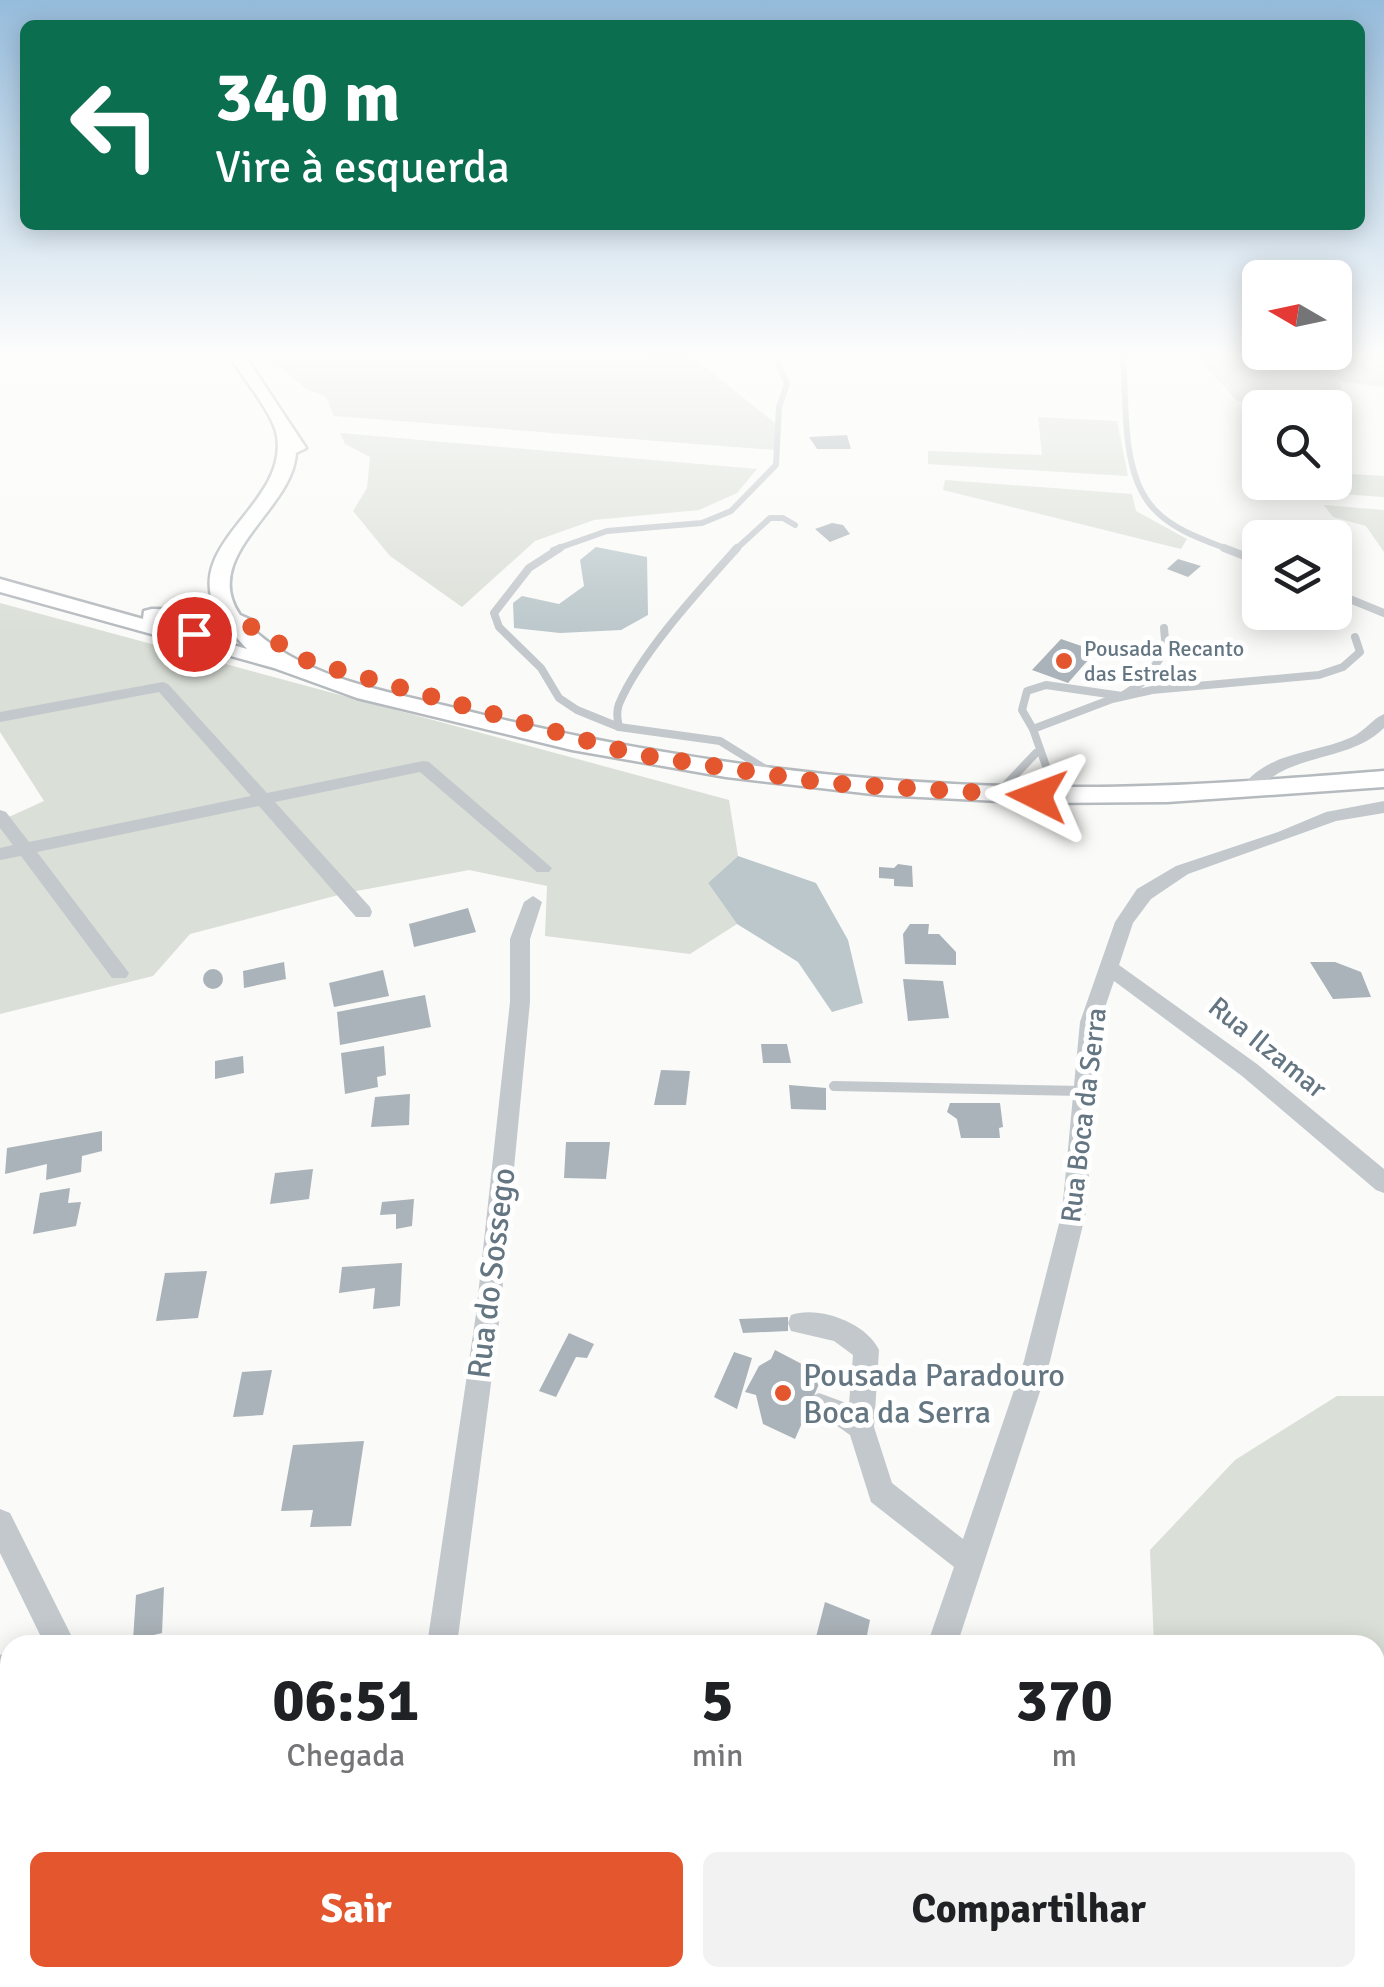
<!DOCTYPE html>
<html lang="pt">
<head>
<meta charset="utf-8">
<style>
  body { margin:0; font-family:Signika,sans-serif; background:#f2f2f2; color:#202124; height:100vh; display:flex; flex-direction:column; font-size:38px; white-space:nowrap }
  * { box-sizing:border-box; margin:0 }
  p { font-size:32px; color:#757577 }
  .icon { flex:none; width:55px; height:55px; fill:none; stroke:currentColor; stroke-width:2; stroke-linecap:round; stroke-linejoin:round }
  .map { position:relative; flex:1; overflow:hidden }
  .drawer { position:absolute; left:0px; top:1635px; width:1385px; height:352px; display:flex; flex-direction:column; background:#fff; border-radius:30px 30px 0 0; box-shadow:0 5px 25px #0003 }
  .drawer>* { flex:none }
  .guide { position:absolute; left:20px; top:20px; width:1345px; height:210px; border-radius:15px; box-shadow:0 5px 25px #0003; background:#0b6e4f; color:#fff; overflow:hidden }
  .needle { width:65px; rotate:279deg }
  .controls { position:absolute; left:1242px; top:260px; display:grid; gap:20px }
  .controls a { display:grid; place-items:center; width:110px; height:110px; border-radius:15px; background:#fff; box-shadow:0 5px 25px #0003; font-size:50px }
  .pin { position:absolute; display:grid; place-items:center; width:85px; height:85px; color:#fff; margin:-42px; border:5px solid #fff; border-radius:50%; box-shadow:0 2px 10px #0007 }
  .me { position:absolute; width:110px; margin:-55px; rotate:273deg; stroke-linejoin:round; filter:drop-shadow(0 0 8px #0008) }
  .turn { display:flex; align-items:center; gap:35px; height:210px; padding:0 30px; font-size:45px }
  .turn .icon { width:130px; height:130px; stroke-width:2.5 }
  .turn b { display:block; font-size:70px; line-height:85px }
  .eta { display:flex; justify-content:space-evenly; align-items:center; height:170px; text-align:center }
  .eta b { font-size:60px; font-weight:700; line-height:70px }
  .action { display:flex; gap:20px; margin-top:auto; padding:20px 30px }
  .action a { flex:1; height:115px; border-radius:15px; background:#e4572e; color:#fff; font-size:40px; font-weight:700; line-height:115px; text-align:center }
  .action a+a { background:#f2f2f2; color:#202124 }
  .map>svg:first-child { display:block }
  .green { fill:#dadfd7 }
  .water { fill:#bbc7cb }
  .building { fill:#aab3b9 }
  .lines { fill:none; stroke-linecap:round; stroke-linejoin:round }
  .primary-casing { stroke:#b5babe; stroke-width:5 }
  .service-far2 { stroke:#c3c8cc; stroke-width:6 }
  .service-far1 { stroke:#c3c8cc; stroke-width:8 }
  .service { stroke:#c3c8cc; stroke-width:10 }
  .minor { fill:#c3c8cc; fill-rule:evenodd }
  .primary { fill:#fff; fill-rule:evenodd }
  .route { stroke:#e4572e; stroke-width:18; stroke-dasharray:0 32.4 }
  .poi-dot { fill:#e4572e; stroke:#fff; stroke-width:4 }
  .labels { text-anchor:middle; stroke-width:10; stroke-linejoin:round; paint-order:stroke }
  .far-poi-label { font-size:22px; fill:#657683; stroke:#fff; text-anchor:start }
  .street-label { font-size:28px; fill:#657683; stroke:#fff }
  .near-street-label { font-size:32px; fill:#657683; stroke:#fff }
  .near-poi-label { font-size:32px; fill:#657683; stroke:#fff; text-anchor:start }
</style>
</head>
<body>
<div class="map">
<svg width="1384" height="1987" viewBox="0 0 1384 1987">
  <rect width="100%" height="100%" fill="#fafaf8"/>
  <g class="green">
    <polygon points="691,356 775,423 775,450 334,416 325,396 306,389 268,357"/>
    <polygon points="1196,356 1384,356 1384,387 1338,381 1350,405 1237,401"/>
    <polygon points="1038,417 1117,421 1128,476 928,464 928,451 1042,455"/>
    <polygon points="340,433 757,469 737,493 699,510 594,520 535,541 462,607 390,556 353,511 367,488 370,457 345,444"/>
    <polygon points="1335,473 1384,476 1384,497 1312,492 1309,483 1335,482"/>
    <polygon points="945,480 1132,494 1136,511 1187,539 1181,549 943,490"/>
    <polygon points="1324,505 1384,510 1384,552 1366,526 1333,517"/>
    <polygon points="0,603 729,800 738,856 708,883 737,924 690,954 545,936 547,886 469,870 346,893 190,934 153,976 0,1014 0,821 44,801 0,732"/>
    <polygon points="1337,1396 1384,1396 1384,1899 1375,1897 1375,1645 1154,1645 1150,1550 1235,1460"/>
    <polygon points="1144,1978 1286,1978 1294,1987 1143,1987"/>
  </g>
  <g class="water">
    <polygon points="596,547 647,557 648,615 621,630 560,633 514,628 513,603 522,596 559,604 584,586 580,560"/>
    <polygon points="738,856 816,883 848,940 863,1003 832,1012 798,962 737,924 708,883"/>
  </g>
  <g class="building">
    <polygon points="847,435 851,449 817,449 809,437"/>
    <polygon points="832,523 843,525 850,534 830,542 815,529"/>
    <polygon points="1178,559 1201,566 1188,577 1167,569"/>
    <polygon points="1061,639 1096,651 1068,683 1032,670"/>
    <polygon points="898,864 912,866 913,887 894,886 894,879 879,878 879,867 894,868"/>
    <polygon points="468,908 476,932 414,947 409,924"/>
    <polygon points="910,924 929,924 928,934 939,934 956,952 956,965 905,964 903,934"/>
    <polygon points="284,962 286,979 244,988 243,971"/>
    <polygon points="1310,962 1335,962 1361,972 1371,997 1333,999"/>
    <circle cx="213" cy="979" r="10"/>
    <polygon points="383,970 389,996 334,1007 329,983"/>
    <polygon points="903,979 943,981 949,1018 908,1021"/>
    <polygon points="425,995 431,1027 340,1045 337,1012"/>
    <polygon points="761,1044 787,1044 791,1063 763,1063"/>
    <polygon points="384,1046 386,1075 377,1077 378,1087 345,1094 341,1053"/>
    <polygon points="243,1056 244,1073 215,1079 215,1061"/>
    <polygon points="661,1070 690,1071 686,1105 654,1105"/>
    <polygon points="789,1085 826,1088 826,1110 791,1109"/>
    <polygon points="410,1094 409,1125 371,1127 375,1097"/>
    <polygon points="950,1103 1000,1103 1003,1127 999,1128 1000,1138 961,1138 957,1119 947,1112"/>
    <polygon points="102,1131 102,1151 82,1156 81,1172 46,1180 47,1164 5,1174 7,1148"/>
    <polygon points="566,1142 610,1142 606,1179 564,1178"/>
    <polygon points="313,1169 309,1199 270,1204 275,1173"/>
    <polygon points="70,1188 68,1203 81,1202 76,1226 33,1234 40,1193"/>
    <polygon points="414,1199 412,1226 396,1229 396,1214 380,1215 382,1202"/>
    <polygon points="402,1263 400,1306 373,1309 375,1288 339,1293 342,1267"/>
    <polygon points="207,1271 198,1318 156,1321 165,1273"/>
    <polygon points="788,1317 788,1331 743,1333 739,1319"/>
    <polygon points="569,1333 594,1344 587,1358 576,1357 556,1397 539,1391"/>
    <polygon points="775,1350 823,1375 795,1439 763,1424 756,1395 745,1392 759,1366 771,1359"/>
    <polygon points="734,1352 752,1358 737,1409 714,1397"/>
    <polygon points="272,1370 263,1415 233,1417 242,1372"/>
    <polygon points="364,1441 351,1526 310,1527 313,1510 281,1511 293,1445"/>
    <polygon points="164,1587 162,1633 133,1640 136,1595"/>
    <polygon points="825,1602 870,1620 865,1645 814,1645"/>
    <polygon points="175,1978 216,1978 219,1987 157,1987"/>
    <polygon points="619,1978 648,1978 646,1987 617,1987"/>
  </g>
  <g class="lines">
    <g class="primary-casing">
      <path id="primary" d="M229,356H245L306,448L296,453C293,510 199,555 240,615L256,622L250,627C307,680 386,691 459,709C662,760 872,788 1081,787C1182,787 1283,779 1384,771V787L1167,802L1037,803L881,795L726,777L572,750L357,698L274,668L0,592V579L143,619L144,611L152,609L216,610C183,542 288,505 277,436C274,415 242,376 229,356ZM155,623L225,625L247,649Z"/>
    </g>
    <g class="service-far2">
      <path d="M1123,356C1127,402 1120,473 1154,509C1173,530 1204,540 1230,550"/>
      <polyline points="553,550 607,531 702,523 731,511 776,465 779,407 787,384 775,356"/>
      <polyline points="735,550 770,518 783,518 795,525"/>
    </g>
    <g class="service-far1">
      <polyline points="560,548 529,568 494,613 499,627 541,668 559,698 577,710 619,727 720,741 772,773"/>
      <polyline points="1224,548 1260,562"/>
      <polyline points="1335,593 1384,613"/>
      <path d="M619,727C617,719 616,712 619,704C640,654 701,588 737,548"/>
      <polyline points="1033,729 1022,710 1027,691 1046,685 1122,696 1143,682 1166,650 1164,628"/>
      <polyline points="999,792 1036,753"/>
      <polyline points="1072,794 1046,766 1033,729 1112,699 1152,690 1319,675 1343,667 1360,652 1355,637"/>
    </g>
    <g class="service">
      <polyline points="1070,792 1073,795"/>
      <polyline points="834,1086 1083,1091"/>
    </g>
    <g class="minor">
      <polygon points="163,682 168,684 267,793 423,761 429,762 552,868 549,872 537,872 420,772 275,802 370,907 372,912 370,917 356,917 259,806 37,852 129,973 126,978 112,978 21,856 0,860 0,848 13,845 0,828 0,810 6,812 29,842 251,796 159,692 0,722 0,712"/>
      <path d="M1384,714V728C1347,764 1289,751 1255,793H1243L1240,789C1269,750 1312,755 1352,737C1365,731 1372,719 1384,714Z"/>
      <path d="M1384,801V813L1336,821L1188,874L1151,899L1133,923L1119,965L1257,1064L1384,1169V1193L1376,1190L1242,1076L1114,981L1100,1022L1086,1212L1050,1361L957,1645H927L954,1567L871,1502L850,1435L830,1421L810,1415L806,1406L810,1397L819,1393L849,1404L853,1355L834,1341L791,1331L788,1323L791,1315C818,1305 867,1323 879,1350L874,1427L892,1483L963,1539L1024,1361L1062,1212L1080,1022L1115,922L1137,889L1176,866L1278,832L1326,812Z"/>
      <polygon points="533,896 542,902 530,939 530,1002 500,1314 457,1645 427,1645 476,1314 510,1002 510,939 524,902"/>
      <polygon points="0,1509 10,1513 76,1645 45,1645 0,1553"/>
      <polygon points="10,1651 10,1681 0,1685 0,1655"/>
      <polygon points="0,1710 10,1713 10,1743 0,1740"/>
      <polygon points="0,1756 10,1757 10,1789 0,1788"/>
      <polygon points="33,1978 67,1978 68,1987 34,1987"/>
      <rect x="411" y="1978" width="34" height="9"/>
      <polygon points="856,1978 890,1978 888,1987 854,1987"/>
    </g>
    <use href="#primary" class="primary"/>
  </g>
  <linearGradient id="sky" x2="0" y2="1"><stop stop-color="#96bcdc"/><stop offset="0.56" stop-color="#fdfdfc"/><stop offset="1" stop-color="#fdfdfc" stop-opacity="0"/></linearGradient>
  <rect width="1384" height="634" fill="url(#sky)"/>
  <g class="lines">
    <path class="route" d="M194,634L224,630L232,619C252,623 286,650 310,662L634,754L826,783L1037,796"/>
  </g>
  <g class="poi-dot">
    <circle cx="1064" cy="661" r="10"/>
    <circle cx="783" cy="1393" r="10"/>
  </g>
  <g class="labels">
    <g class="far-poi-label">
      <text x="1084" y="656">Pousada Recanto<tspan x="1084" dy="25">das Estrelas</tspan></text>
    </g>
    <g class="street-label">
      <text transform="translate(1268 1047) rotate(39)" y="10">Rua Ilzamar</text>
      <text transform="translate(1083 1115) rotate(-83)" y="10">Rua Boca da Serra</text>
    </g>
    <g class="near-street-label">
      <text transform="translate(491 1273) rotate(-83)" y="11">Rua do Sossego</text>
    </g>
    <g class="near-poi-label">
      <text x="803" y="1386">Pousada Paradouro<tspan x="803" dy="37">Boca da Serra</tspan></text>
    </g>
  </g>
</svg>
<div class="controls">
<a><svg class="needle" viewBox="-14 -14 28 28"><path d="M0-13l5 13h-10z" fill="#e53935"/><path d="M0 13l5-13h-10z" fill="#757577"/></svg></a>
<a><svg class="icon" aria-label="search" viewBox="0 0 24 24"><circle cx="10" cy="10" r="6"/><path d="M15 15l6 6"/></svg></a>
<a><svg class="icon" aria-label="layers" viewBox="0 0 24 24"><path d="M12 4l9 5-9 5-9-5zM3 14l9 5 9-5"/></svg></a>
</div>
<div class="pin" style="left:194px;top:634px;background:#d93025"><svg class="icon" aria-label="arrive" viewBox="0 0 24 24"><path d="M6 21V4h12l-3 4 3 4H6"/></svg></div>
<svg class="me" style="left:1037px;top:796px" viewBox="-20 -20 40 40"><path d="M0-17L14 15 0 8-14 15z" fill="#e4572e" stroke="#fff" stroke-width="4"/></svg>
<div class="guide">
<div class="turn"><svg class="icon" aria-label="left" viewBox="0 0 24 24"><path d="M17 20v-9H6M10 6l-5 5 5 5"/></svg><div><b>340 m</b>Vire à esquerda</div></div>
</div>
<section class="drawer">
<div class="eta">
<div><b>06:51</b><p>Chegada</p></div>
<div><b>5</b><p>min</p></div>
<div><b>370</b><p>m</p></div>
</div>
<div class="action"><a>Sair</a><a>Compartilhar</a></div>
</section>
</div>
</body>
</html>
